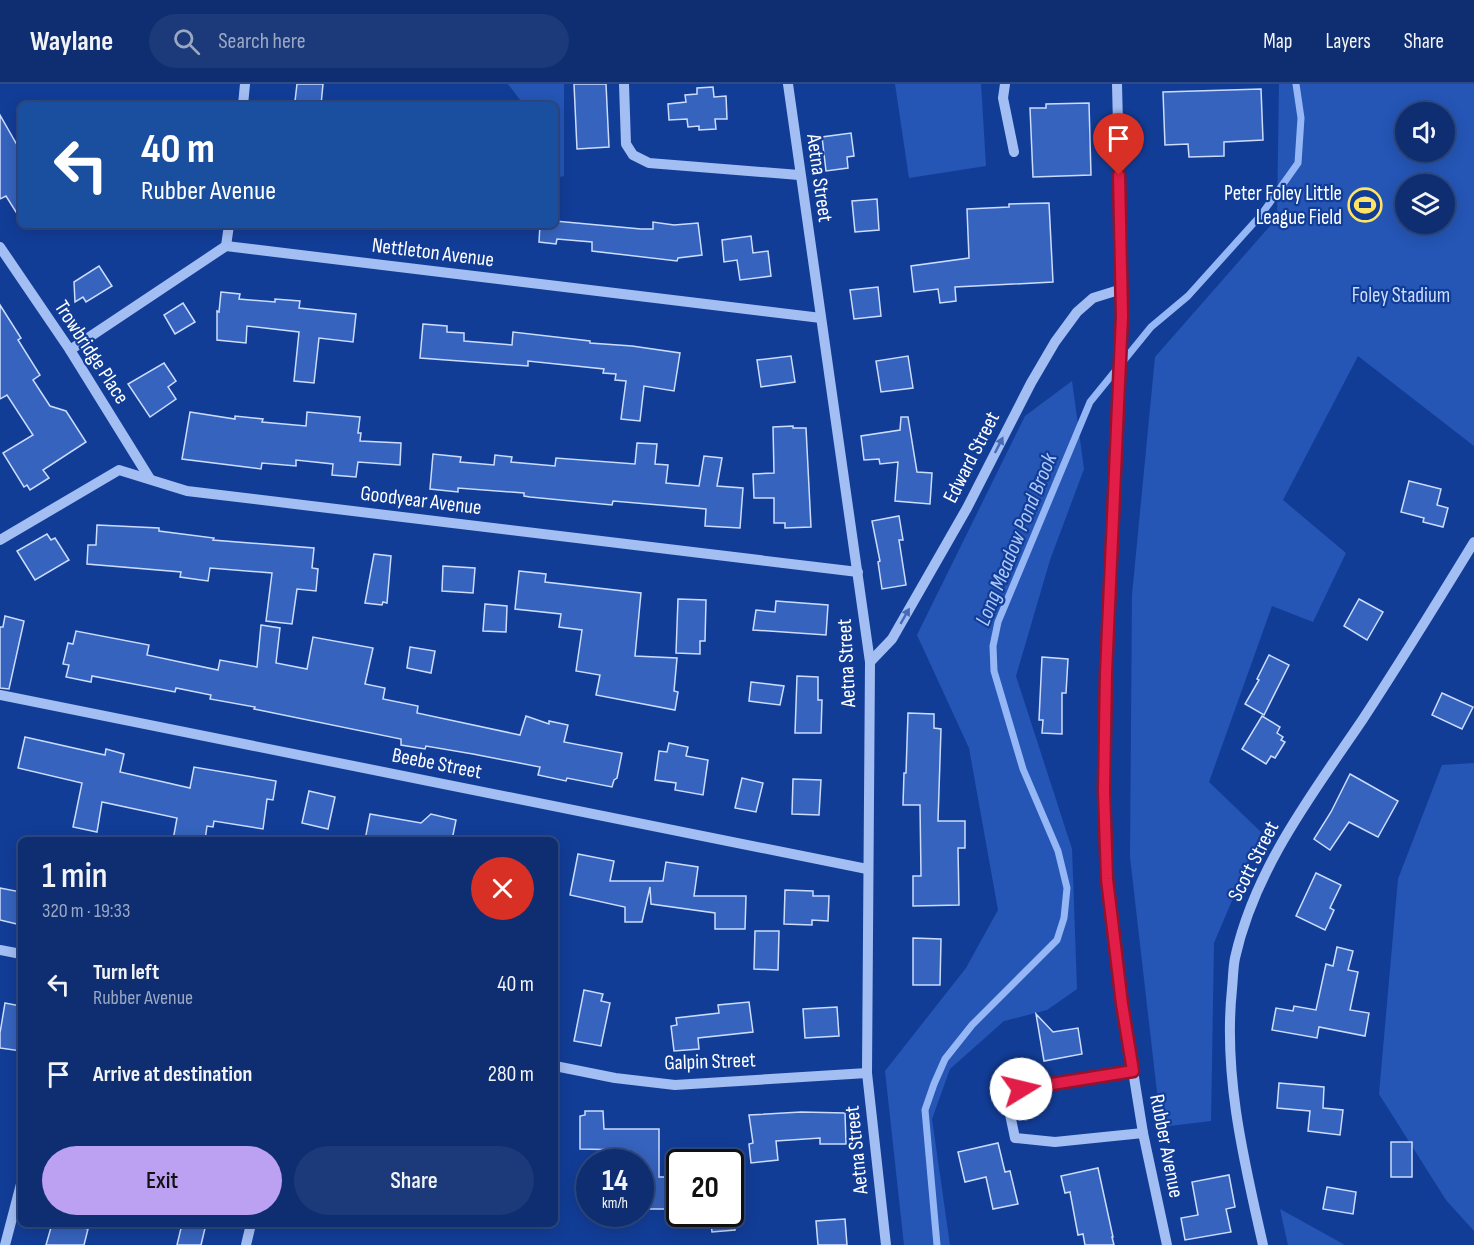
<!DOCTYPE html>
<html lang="en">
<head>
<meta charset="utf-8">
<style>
  body { margin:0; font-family:"Sofia Sans Condensed",sans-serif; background:#1c3a79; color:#f1f3f6; height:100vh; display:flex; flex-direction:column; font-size:22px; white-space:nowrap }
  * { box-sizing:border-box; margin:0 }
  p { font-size:20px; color:#9ba8c3 }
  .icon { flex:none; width:33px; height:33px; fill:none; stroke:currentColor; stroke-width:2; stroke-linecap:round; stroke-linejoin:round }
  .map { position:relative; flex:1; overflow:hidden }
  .drawer { position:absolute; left:18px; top:753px; width:540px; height:390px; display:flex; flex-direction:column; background:#0e2e71; border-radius:9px; box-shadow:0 3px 15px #0003,0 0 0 2px #2e4a84 }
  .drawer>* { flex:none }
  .top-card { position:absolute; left:18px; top:18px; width:540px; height:126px; border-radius:9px; box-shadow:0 3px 15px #0003,0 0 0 2px #2e4a84; background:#1a4fa0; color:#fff; overflow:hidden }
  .buttons { position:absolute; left:1395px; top:18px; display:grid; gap:12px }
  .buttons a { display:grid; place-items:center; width:60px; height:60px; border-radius:50%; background:#0e2e71; box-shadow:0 3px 15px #0003,0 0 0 2px #2e4a84; font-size:30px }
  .speed { position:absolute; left:576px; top:1065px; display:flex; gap:12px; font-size:30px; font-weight:700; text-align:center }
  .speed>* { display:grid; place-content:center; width:78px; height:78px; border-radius:50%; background:#0e2e71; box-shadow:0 3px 15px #0003,0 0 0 2px #2e4a84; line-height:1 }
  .speed small { font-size:15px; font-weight:400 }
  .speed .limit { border:3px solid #111; border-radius:9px; background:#fff; color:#111 }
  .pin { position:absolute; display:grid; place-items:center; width:51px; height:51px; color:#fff; margin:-62px -26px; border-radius:50% 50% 50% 0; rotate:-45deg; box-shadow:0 0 6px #0007 }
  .pin .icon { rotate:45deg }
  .me { position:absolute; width:66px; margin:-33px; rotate:81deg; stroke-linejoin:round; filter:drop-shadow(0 0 4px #0008) }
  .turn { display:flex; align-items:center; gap:21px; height:126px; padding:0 24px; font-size:27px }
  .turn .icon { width:78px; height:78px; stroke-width:2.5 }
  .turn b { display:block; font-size:42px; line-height:51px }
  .round { display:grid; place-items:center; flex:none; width:63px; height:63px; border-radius:32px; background:#1c3a79 }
  .headline { display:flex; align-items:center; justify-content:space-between; height:102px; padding:0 24px }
  h1 { font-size:36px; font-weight:600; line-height:45px }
  .button { display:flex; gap:12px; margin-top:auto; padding:12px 24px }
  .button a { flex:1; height:69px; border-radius:36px; background:#bca0f2; color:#111; font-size:24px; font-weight:600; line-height:69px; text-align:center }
  .button a+a { background:#1c3a79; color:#f1f3f6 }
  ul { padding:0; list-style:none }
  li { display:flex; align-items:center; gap:18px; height:90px; padding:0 24px }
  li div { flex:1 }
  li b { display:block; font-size:22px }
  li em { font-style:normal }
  header { display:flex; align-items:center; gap:36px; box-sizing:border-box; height:84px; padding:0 30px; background:#0e2e71; border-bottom:2px solid #2e4a84 }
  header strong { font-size:28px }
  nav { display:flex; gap:33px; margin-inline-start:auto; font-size:21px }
  .search { width:420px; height:54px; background:#1c3a79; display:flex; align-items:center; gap:15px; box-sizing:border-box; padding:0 21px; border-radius:33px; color:#9ba8c3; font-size:22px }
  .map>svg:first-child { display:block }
  .green { fill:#2556b6; fill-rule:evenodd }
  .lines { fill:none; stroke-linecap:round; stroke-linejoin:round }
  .stream { stroke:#95b7f6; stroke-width:7 }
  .building { fill:#3663bd; stroke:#cbdcfd; stroke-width:1.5 }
  .minor { stroke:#a3bef3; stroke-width:10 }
  .oneway { fill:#456ab7 }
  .route-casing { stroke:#92132f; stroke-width:15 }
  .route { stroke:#e11d48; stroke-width:10 }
  .labels { text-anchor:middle; stroke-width:4.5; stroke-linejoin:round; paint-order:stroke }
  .street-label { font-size:21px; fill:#fff; stroke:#123d97 }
  .poi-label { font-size:21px; fill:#fff; stroke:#123d97; text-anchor:end }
  .park-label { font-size:21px; fill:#cbdcfd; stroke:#123d97 }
  .water-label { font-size:22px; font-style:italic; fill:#afc9fa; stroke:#123d97 }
</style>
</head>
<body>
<header>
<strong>Waylane</strong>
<div class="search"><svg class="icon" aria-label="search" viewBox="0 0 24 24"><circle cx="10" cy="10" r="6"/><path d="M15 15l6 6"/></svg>Search here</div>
<nav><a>Map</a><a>Layers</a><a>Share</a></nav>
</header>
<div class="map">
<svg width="1474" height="1161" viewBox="0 0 1474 1161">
  <rect width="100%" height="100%" fill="#123d97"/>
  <g class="green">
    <polygon points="508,0 564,0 564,92 555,94 555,21 524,21"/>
    <polygon points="895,0 981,0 986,82 909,94"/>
    <path d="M1279,0H1474V362L1358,272L1283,416L1346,469L1313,538L1272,522L1209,698L1261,748L1214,859L1211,1037L1161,1043L1130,773L1132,511L1155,273L1277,134ZM1406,28H1444V68H1406ZM1444,100V140H1406V100Z"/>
    <polygon points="1072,297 1084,385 1050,476 1016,592 1072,765 1077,905 1047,926 1004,937 950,985 932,1035 950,1161 904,1161 885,987 966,884 998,826 969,664 917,551 1025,332"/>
    <polygon points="1474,679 1474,1147 1446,1116 1379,1010 1398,795 1442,681"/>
    <polygon points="1280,1125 1345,1161 1288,1161"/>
  </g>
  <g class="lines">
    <polyline class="stream" points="937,1161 925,1026 934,1000 945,975 972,941 1057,856 1064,834 1067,804 1058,767 1023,685 994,587 993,562 998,538 1090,318 1151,243 1188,212 1261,131 1298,79 1301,34 1296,0"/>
  </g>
  <g class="building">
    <polygon points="297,0 323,0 321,21 295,17"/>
    <polygon points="574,0 606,0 609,63 577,65"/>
    <polygon points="713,3 714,13 726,12 727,35 715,35 716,45 699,46 699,42 688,43 687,35 669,36 668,20 686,18 685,11 697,10 697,4"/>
    <polygon points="1261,5 1263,56 1224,58 1224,72 1189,73 1188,60 1165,61 1163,8"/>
    <polygon points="1089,19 1091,91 1033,93 1030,24 1046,24 1046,20"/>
    <polygon points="0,31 21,68 21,136 6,112 0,115"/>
    <polygon points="851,49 854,72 847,73 848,84 826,87 822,53"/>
    <polygon points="877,115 879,146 855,148 852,117"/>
    <polygon points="1049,119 1053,198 955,203 956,217 940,219 938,205 914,208 911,182 969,174 967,125 1009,123 1009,120"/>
    <polygon points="555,137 641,145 653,145 653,138 674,141 698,139 702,171 678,174 677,177 592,167 592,158 557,155 556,160 539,158 540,141 555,141"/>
    <polygon points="751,152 753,169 768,167 771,192 740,196 737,176 724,178 722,156"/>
    <polygon points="99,182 112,202 86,218 83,213 75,218 74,198"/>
    <polygon points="878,203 881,232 854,235 850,206"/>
    <polygon points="221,208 240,210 239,215 275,218 275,215 300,217 299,224 356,230 353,258 319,254 314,299 294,297 299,248 247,242 246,259 217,256 217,227 219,228"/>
    <polygon points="183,219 195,238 175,250 164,231"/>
    <polygon points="0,221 21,254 18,256 40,291 33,296 50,322 66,327 86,358 43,386 49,394 30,406 27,401 24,403 3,369 33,351 7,311 0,315"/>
    <polygon points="423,240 447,242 447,248 464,249 464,257 512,261 513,248 590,257 590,259 632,262 680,269 674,307 644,302 640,337 621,335 626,297 615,296 616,290 603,289 604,285 528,277 528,282 420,274"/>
    <polygon points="791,272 795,298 761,303 757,276"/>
    <polygon points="908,272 913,304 881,308 876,277"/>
    <polygon points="164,279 176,297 168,303 176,315 150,333 128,300"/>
    <polygon points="190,328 235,335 235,332 263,335 262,338 306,342 307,328 360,333 358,349 361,349 360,357 401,359 400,381 358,378 356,393 332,391 333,380 296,376 296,382 262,379 261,385 182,375"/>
    <polygon points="901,333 908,333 917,388 932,389 930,420 895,417 898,378 880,380 879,375 864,376 861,352 900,346"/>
    <polygon points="793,342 793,344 806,344 811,443 785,444 785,439 774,439 774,414 754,414 753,390 774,389 773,343"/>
    <polygon points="637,359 657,360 655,380 668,381 666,399 699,402 704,372 722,374 717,402 743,404 740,444 705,442 706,425 613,417 612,421 530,413 524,412 524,409 458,404 458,408 430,405 433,370 461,373 460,378 494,381 495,371 512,373 511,378 555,382 556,374 635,380"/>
    <polygon points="1409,397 1441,405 1437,421 1448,424 1443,443 1423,438 1424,434 1401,428"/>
    <polygon points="899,432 903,456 899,456 906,501 882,505 878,478 880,477 872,437"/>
    <polygon points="97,441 159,444 159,447 214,454 213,456 314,464 312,484 318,485 316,507 297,505 292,540 266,537 272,489 210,484 208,497 180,493 181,488 87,480 88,461 96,461"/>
    <polygon points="47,450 51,456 55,454 69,476 35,496 17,467"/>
    <polygon points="374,470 391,472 387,519 383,518 382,521 365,519"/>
    <polygon points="443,482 475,484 473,509 442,507"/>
    <polygon points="519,487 546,490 545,498 641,509 635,572 677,574 674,607 678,608 675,626 596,611 600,591 576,587 582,546 559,543 561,530 515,525"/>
    <polygon points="678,515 706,516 705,557 700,557 700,570 676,569"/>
    <polygon points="1359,515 1383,528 1367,556 1344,542"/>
    <polygon points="776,517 828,521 826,551 753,546 756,526 775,528"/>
    <polygon points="485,520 507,522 506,548 483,547"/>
    <polygon points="5,532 24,537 9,605 0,604 0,543 3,543"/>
    <polygon points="261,541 280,544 276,579 307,585 313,553 373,564 365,600 385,604 383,615 418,622 417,629 520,651 526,632 549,640 549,637 568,641 564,658 622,669 617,694 614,696 612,703 567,694 566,697 538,691 540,683 473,670 426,662 425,665 401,661 401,655 254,625 255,623 210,615 211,611 176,604 175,608 92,592 91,598 66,593 69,581 63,580 68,559 73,560 76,547 149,561 147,571 218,586 220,576 257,583"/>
    <polygon points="410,563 435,567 431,589 407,584"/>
    <polygon points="1269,571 1289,581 1264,631 1245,620 1259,596 1257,595"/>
    <polygon points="1042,573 1068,575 1066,609 1062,609 1062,650 1042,649 1043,636 1039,636"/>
    <polygon points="797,592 818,593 818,616 822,616 821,649 795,649"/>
    <polygon points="751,598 784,602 780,621 749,617"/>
    <polygon points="1442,609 1473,623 1462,645 1432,631"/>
    <polygon points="908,629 934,630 934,644 941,645 938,737 965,737 965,764 958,764 959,821 913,822 913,792 921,792 920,721 903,721 904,689 906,689"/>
    <polygon points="1262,632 1280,643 1277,649 1283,653 1281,656 1285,658 1275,674 1271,672 1266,680 1242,665"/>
    <polygon points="25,653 105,671 106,665 124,670 120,688 190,704 194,683 276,697 273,716 267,715 263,745 214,737 213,743 207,742 205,756 173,756 177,734 102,718 97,748 73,743 82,699 18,684"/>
    <polygon points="669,659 688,663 686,672 708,676 703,711 675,706 676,699 655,696 659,667 667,668"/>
    <polygon points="1350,690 1398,717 1378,753 1349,738 1330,766 1314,755 1331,728"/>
    <polygon points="742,694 763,699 756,728 735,724"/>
    <polygon points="793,695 821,696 819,731 792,730"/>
    <polygon points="309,707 335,713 328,745 302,739"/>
    <polygon points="370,730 421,739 431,730 456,736 452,756 365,756"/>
    <polygon points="578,770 614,777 610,797 663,797 666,778 698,783 694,812 746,812 745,845 715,845 715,829 651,820 650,803 642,838 625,838 625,823 570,811"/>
    <polygon points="1316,789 1341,801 1330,824 1334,826 1325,846 1296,832"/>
    <polygon points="0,804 21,808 21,841 0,836"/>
    <polygon points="785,806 813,807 813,812 829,812 828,837 812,836 812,841 784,840"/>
    <polygon points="755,847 779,847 778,886 754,885"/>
    <polygon points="913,854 941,855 940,901 913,901"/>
    <polygon points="1337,863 1353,867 1348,886 1358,888 1350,926 1369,929 1365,952 1319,943 1317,954 1272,946 1276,924 1293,927 1294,922 1316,926 1326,880 1333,882"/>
    <polygon points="584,906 603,910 601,917 610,919 601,962 574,957"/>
    <polygon points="749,918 753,948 698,954 699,965 674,967 671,942 677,941 676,934 719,929 718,921"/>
    <polygon points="5,919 21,922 21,967 0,964 0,949"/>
    <polygon points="837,923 839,952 805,954 803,925"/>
    <polygon points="1036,930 1053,948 1078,944 1082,970 1044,977"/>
    <polygon points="1279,999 1324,1003 1323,1024 1343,1026 1340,1051 1308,1047 1310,1027 1277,1024"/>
    <polygon points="585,1027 603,1027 604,1045 659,1045 659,1093 667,1093 667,1125 644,1125 645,1103 640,1103 640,1078 628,1078 628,1066 580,1065 580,1032 585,1031"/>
    <polygon points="801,1028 845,1029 846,1060 820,1060 820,1054 776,1057 778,1076 751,1079 749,1060 753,1059 749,1031"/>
    <rect x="1391" y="1058" width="21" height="35"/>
    <polygon points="998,1059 1005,1088 1010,1087 1018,1120 993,1125 986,1093 965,1098 958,1068"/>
    <polygon points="1098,1084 1113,1153 1112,1153 1114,1161 1085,1161 1083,1150 1078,1151 1070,1108 1065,1109 1061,1092"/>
    <polygon points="1229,1091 1235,1123 1226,1125 1231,1148 1185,1156 1181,1134 1198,1131 1192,1098"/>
    <polygon points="1327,1103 1356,1108 1353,1130 1323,1125"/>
    <polygon points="710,1130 734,1130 735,1146 712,1148"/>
    <polygon points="845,1135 847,1161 818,1161 816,1137"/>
    <polygon points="52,1140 66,1140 88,1145 84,1161 46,1161"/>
    <polygon points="182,1140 206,1140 201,1161 177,1161"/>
  </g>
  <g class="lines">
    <g class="minor">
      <polyline points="624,0 626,60 633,71 649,79 799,91"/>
      <polyline points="788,0 870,578 867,989 886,1161"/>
      <polyline points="1005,0 1003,14 1014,68"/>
      <polyline points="1117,0 1122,205 1106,589 1104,707 1107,795 1122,920 1133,987 1143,1049 1167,1161"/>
      <polyline points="243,21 245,0"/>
      <polyline points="226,162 229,141"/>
      <polyline points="0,163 70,266 150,395"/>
      <polyline points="70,266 226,162 821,234"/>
      <polyline points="0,456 119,386 187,407 858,488"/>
      <polyline points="870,578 892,555 967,424 1031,299 1055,258 1077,228 1093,214 1122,205"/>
      <polyline points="0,611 867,785"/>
      <polyline points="0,866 21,870"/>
      <polyline points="555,982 615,994 675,1001 867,989"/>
      <polyline points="1133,987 1021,1005 1008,1021 1015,1054 1055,1058 1143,1049"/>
      <polyline points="5,1161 21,1100"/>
      <polyline points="246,1161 251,1140"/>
      <path d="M1263,1161C1244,1077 1223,992 1232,905C1233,895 1233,884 1235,874C1255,784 1313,709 1363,635C1401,577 1438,517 1474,458"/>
    </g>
  </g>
  <defs><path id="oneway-solid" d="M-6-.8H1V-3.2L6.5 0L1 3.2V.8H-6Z" transform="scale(1.5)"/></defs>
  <g class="oneway">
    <use href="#oneway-solid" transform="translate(999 361) rotate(-63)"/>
    <use href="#oneway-solid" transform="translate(905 532) rotate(-60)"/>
  </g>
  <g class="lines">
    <g class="route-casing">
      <polyline id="route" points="1021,1005 1133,987 1122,920 1107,795 1104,707 1106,589 1122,232 1119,91"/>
    </g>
    <use href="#route" class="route"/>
  </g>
  <defs>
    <g id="stadium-ring" transform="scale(1.725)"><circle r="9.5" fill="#123d97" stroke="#ffe465" stroke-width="1.5"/><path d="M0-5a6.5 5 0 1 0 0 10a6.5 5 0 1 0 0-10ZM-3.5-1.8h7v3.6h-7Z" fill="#ffe465"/></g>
  </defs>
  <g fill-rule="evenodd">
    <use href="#stadium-ring" x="1365" y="121"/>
  </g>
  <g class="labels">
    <g class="street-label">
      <text transform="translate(820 94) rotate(82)" y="7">Aetna Street</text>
      <text transform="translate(433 168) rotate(7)" y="7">Nettleton Avenue</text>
      <text transform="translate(92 268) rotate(57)" y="7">Trowbridge Place</text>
      <text transform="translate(971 373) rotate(-63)" y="7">Edward Street</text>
      <text transform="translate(421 416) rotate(7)" y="7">Goodyear Avenue</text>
      <text transform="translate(846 579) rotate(-93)" y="7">Aetna Street</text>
      <text transform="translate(437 679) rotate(11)" y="7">Beebe Street</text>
      <text transform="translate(1253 777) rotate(-63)" y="7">Scott Street</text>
      <text transform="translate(710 977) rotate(-2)" y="7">Galpin Street</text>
      <text transform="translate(1167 1062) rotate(79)" y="7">Rubber Avenue</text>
      <text transform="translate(856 1066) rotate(-96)" y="7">Aetna Street</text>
    </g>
    <g class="poi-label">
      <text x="1342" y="116">Peter Foley Little<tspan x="1342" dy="24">League Field</tspan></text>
    </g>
    <g class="park-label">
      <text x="1401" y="218">Foley Stadium</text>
    </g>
    <g class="water-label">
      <text transform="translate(1015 455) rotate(-68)" y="8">Long Meadow Pond Brook</text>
    </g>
  </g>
</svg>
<div class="buttons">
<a><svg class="icon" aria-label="sound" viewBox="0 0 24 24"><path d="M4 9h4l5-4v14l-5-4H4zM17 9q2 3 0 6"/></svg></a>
<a><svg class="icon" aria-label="layers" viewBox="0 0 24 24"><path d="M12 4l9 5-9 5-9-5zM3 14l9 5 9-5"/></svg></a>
</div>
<div class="speed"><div>14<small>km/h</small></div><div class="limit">20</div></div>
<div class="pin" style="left:1119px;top:91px;background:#d93025"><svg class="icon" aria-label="arrive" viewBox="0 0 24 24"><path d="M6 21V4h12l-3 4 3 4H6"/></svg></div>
<svg class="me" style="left:1021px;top:1005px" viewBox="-20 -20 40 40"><circle r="19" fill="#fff"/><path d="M0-13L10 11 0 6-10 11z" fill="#e11d48"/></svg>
<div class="top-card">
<div class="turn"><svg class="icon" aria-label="left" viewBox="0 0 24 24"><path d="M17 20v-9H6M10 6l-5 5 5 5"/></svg><div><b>40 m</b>Rubber Avenue</div></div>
</div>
<section class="drawer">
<div class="headline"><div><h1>1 min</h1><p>320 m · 19:33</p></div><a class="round" style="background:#d93025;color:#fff"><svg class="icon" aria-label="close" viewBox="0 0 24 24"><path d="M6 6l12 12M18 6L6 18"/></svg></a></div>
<ul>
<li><svg class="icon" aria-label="left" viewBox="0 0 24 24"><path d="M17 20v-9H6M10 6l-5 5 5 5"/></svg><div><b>Turn left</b><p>Rubber Avenue</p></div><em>40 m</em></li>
<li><svg class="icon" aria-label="arrive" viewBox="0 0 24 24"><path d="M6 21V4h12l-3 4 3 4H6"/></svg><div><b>Arrive at destination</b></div><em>280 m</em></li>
</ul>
<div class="button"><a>Exit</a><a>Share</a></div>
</section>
</div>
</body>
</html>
